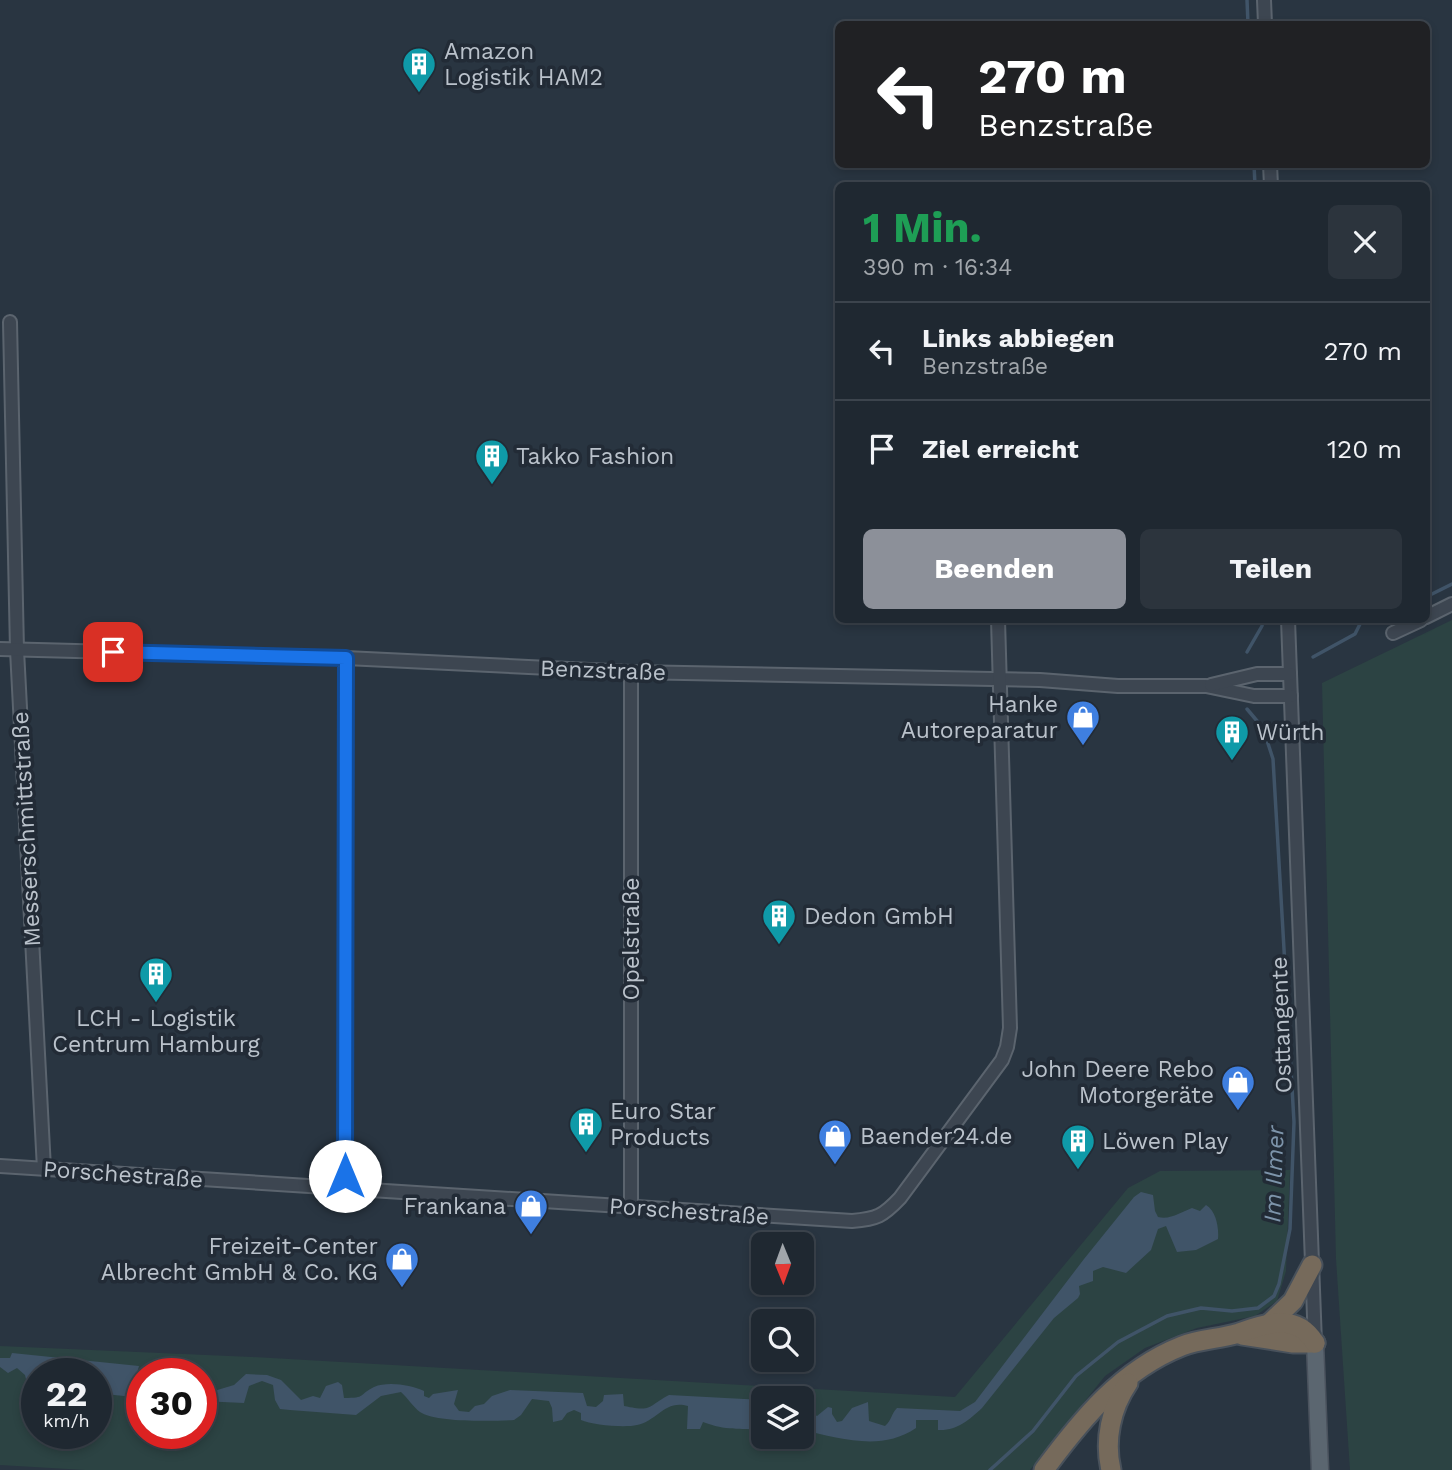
<!DOCTYPE html>
<html lang="de">
<head>
<meta charset="utf-8">
<style>
  body { margin:0; font-family:"Work Sans",sans-serif; background:#2c343d; color:#f1f3f6; height:100vh; display:flex; flex-direction:column; font-size:26px; white-space:nowrap }
  * { box-sizing:border-box; margin:0 }
  p { font-size:23px; color:#a1a6ab }
  .icon { flex:none; width:38px; height:38px; fill:none; stroke:currentColor; stroke-width:2; stroke-linecap:round; stroke-linejoin:round }
  .map { position:relative; flex:1; overflow:hidden }
  .panel { position:absolute; left:835px; top:182px; width:595px; height:441px; display:flex; flex-direction:column; background:#1f2831; border-radius:10px; box-shadow:0 4px 10px #0003,0 0 0 2px #3c444d }
  .panel>* { flex:none }
  .guide { position:absolute; left:835px; top:21px; width:595px; height:147px; border-radius:10px; box-shadow:0 4px 10px #0003,0 0 0 2px #3c444d; background:#202124; color:#fff; overflow:hidden }
  .needle { width:46px; rotate:179deg }
  .fabs { position:absolute; left:751px; top:1232px; display:grid; gap:14px }
  .fabs a { display:grid; place-items:center; width:63px; height:63px; border-radius:10px; background:#1f2831; box-shadow:0 4px 10px #0003,0 0 0 2px #3c444d; font-size:35px }
  .speed { position:absolute; left:21px; top:1358px; display:flex; gap:14px; font-size:35px; font-weight:700; text-align:center }
  .speed>* { display:grid; place-content:center; width:91px; height:91px; border-radius:50%; background:#1f2831; box-shadow:0 4px 10px #0003,0 0 0 2px #3c444d; line-height:1 }
  .speed small { font-size:18px; font-weight:400 }
  .speed .limit { border:10px solid #d22; background:#fff; color:#111 }
  .pin { position:absolute; display:grid; place-items:center; width:60px; height:60px; color:#fff; margin:-30px; border-radius:14px; box-shadow:0 4px 10px #0006 }
  .me { position:absolute; width:77px; margin:-38px; rotate:0deg; stroke-linejoin:round; filter:drop-shadow(0 0 5px #0008) }
  .turn { display:flex; align-items:center; gap:24px; height:147px; padding:0 28px; font-size:32px }
  .turn .icon { width:91px; height:91px; stroke-width:2.5 }
  .turn b { display:block; font-size:49px; line-height:60px }
  .round { display:grid; place-items:center; flex:none; width:74px; height:74px; border-radius:10px; background:#2c343d }
  .summary { display:flex; align-items:center; justify-content:space-between; height:119px; padding:0 28px }
  h1 { font-size:42px; font-weight:700; line-height:52px; color:#1e9e55 }
  .button { display:flex; gap:14px; margin-top:auto; padding:14px 28px }
  .button a { flex:1; height:80px; border-radius:10px; background:#8c9099; color:#fff; font-size:28px; font-weight:700; line-height:80px; text-align:center }
  .button a+a { background:#2c343d; color:#f1f3f6 }
  ul { padding:0; list-style:none }
  li { display:flex; align-items:center; gap:21px; height:98px; padding:0 28px; border-top:2px solid #3c444d }
  li div { flex:1 }
  li b { display:block; font-size:26px }
  li em { font-style:normal }
  .map>svg:first-child { display:block }
  .green { fill:#2c4343; fill-rule:evenodd }
  .water { fill:#405468 }
  .lines { fill:none; stroke-linecap:round; stroke-linejoin:round }
  .stream { stroke:#405468; stroke-width:3.5 }
  .minor-casing { stroke:#5b646e; stroke-width:16 }
  .major-casing { stroke:#4a525d; stroke-width:19 }
  .highway-casing { stroke:#48515b; stroke-width:23 }
  .minor { stroke:#3d4651; stroke-width:12 }
  .major { stroke:#5b6670; stroke-width:16 }
  .highway { stroke:#766a5b; stroke-width:19 }
  .route-casing { stroke:#114b97; stroke-width:18 }
  .route { stroke:#1a73e8; stroke-width:12 }
  .labels { text-anchor:middle; stroke-width:7; stroke-linejoin:round; paint-order:stroke }
  .poi-label { font-size:23px; fill:#bac2cb; stroke:#222b36; text-anchor:start }
  .street-label { font-size:23px; fill:#bac2cb; stroke:#222b36 }
  .water-label { font-size:24px; font-style:italic; fill:#7d94aa; stroke:#222b36 }
</style>
</head>
<body>
<div class="map">
<svg width="1452" height="1470" viewBox="0 0 1452 1470">
  <rect width="100%" height="100%" fill="#293541"/>
  <g class="green">
    <polygon points="1452,620 1452,1470 1350,1470 1336,1259 1322,683"/>
    <path d="M1290,1170L1286,1271L1277,1301L1255,1316L1197,1328L1145,1348L1105,1376L1030,1470H85L0,1465V1346L252,1357L955,1397L1128,1188L1160,1171ZM37,1374H96V1433H37ZM142,1374H201V1433H142ZM763,1398H802V1437H763Z"/>
  </g>
  <g class="water">
    <path d="M1141,1192L1153,1195L1155,1211L1158,1217C1171,1220 1181,1212 1192,1208L1200,1211L1206,1205C1216,1211 1219,1227 1218,1239L1196,1250L1177,1252L1166,1226L1158,1229L1151,1250L1126,1273L1103,1267L1093,1271V1281L1079,1286L1080,1294L1078,1298L1054,1318L982,1408C969,1420 957,1431 938,1430V1420H916V1428C881,1452 840,1438 802,1430V1406L817,1416L828,1407L832,1408V1414L837,1422L842,1421L852,1408L868,1402L869,1421L885,1426C892,1420 891,1414 897,1408L960,1411L975,1402L1084,1259L1134,1197Z"/>
    <polygon points="12,1353 139,1366 134,1384 142,1388 142,1402 133,1397 96,1393 96,1374 37,1374 37,1395 30,1395 25,1375 17,1368 8,1373 0,1367 0,1358 10,1358"/>
    <path d="M246,1374L267,1375L281,1380L301,1400L313,1396L320,1398L326,1386L338,1382L342,1385L344,1398C367,1398 358,1395 374,1387C388,1381 411,1385 424,1391V1396L429,1398L433,1394L458,1390L454,1404L459,1411L469,1412L475,1406L484,1404L492,1396L510,1390L583,1393L587,1406L596,1407L603,1401L604,1395L623,1394L624,1406C654,1412 646,1407 669,1395L763,1400V1430C738,1428 727,1431 703,1422L700,1429H687L688,1406C665,1399 657,1421 637,1425C625,1428 592,1425 581,1420V1413L574,1410L567,1413L562,1420L553,1422L552,1408L549,1401L532,1399L521,1415L514,1420C493,1421 437,1423 420,1412C413,1407 408,1398 401,1392L381,1396L356,1415L290,1410L280,1409L275,1400L273,1385L262,1381L249,1386L244,1403L201,1401V1397L208,1396L214,1391L234,1385Z"/>
  </g>
  <g class="lines">
    <g class="stream">
      <polyline points="1247,0 1248,24"/>
      <polyline points="1254,164 1255,186"/>
      <polyline points="1426,597 1452,584"/>
      <polyline points="1247,652 1262,626 1263,620"/>
      <polyline points="1313,657 1355,634 1362,620"/>
      <polyline points="990,1470 1033,1431 1076,1376 1118,1342 1167,1316 1201,1308 1232,1311 1258,1308 1274,1296 1279,1284 1290,1229 1294,1122 1273,759 1263,728 1247,709"/>
    </g>
    <g class="minor-casing">
      <g id="minor">
        <polyline points="1264,0 1265,24"/>
        <polyline points="1270,164 1271,186"/>
        <polyline points="10,322 17,650 44,1169"/>
        <polyline points="1426,617 1452,604"/>
        <polyline points="1288,620 1315,1343"/>
        <polyline points="1393,633 1421,620"/>
        <polyline points="0,649 346,658 631,672 1040,680 1118,686 1206,686 1254,696 1291,696"/>
        <polyline points="631,672 631,1207"/>
        <polyline points="1211,685 1257,674 1290,674"/>
        <path d="M0,1166L852,1221C877,1219 883,1216 900,1198L1002,1060L1007,1047L1010,1028L998,620"/>
        <polyline points="345,1188 346,658"/>
      </g>
    </g>
    <g class="major-casing">
      <polyline id="major" points="1315,1343 1320,1470"/>
    </g>
    <g class="highway-casing">
      <g id="highway">
        <polyline points="1268,1325 1293,1301 1312,1265"/>
        <polyline points="1242,1335 1293,1343 1315,1343"/>
        <path d="M1044,1470C1081,1420 1121,1370 1182,1346C1200,1339 1220,1339 1239,1333C1267,1323 1297,1313 1315,1343"/>
        <path d="M1111,1470C1104,1440 1111,1408 1128,1383"/>
      </g>
    </g>
    <use href="#minor" class="minor"/>
    <use href="#major" class="major"/>
    <use href="#highway" class="highway"/>
  </g>
  <g class="lines">
    <g class="route-casing">
      <polyline id="route" points="113,652 346,658 345,1176"/>
    </g>
    <use href="#route" class="route"/>
  </g>
  <defs>
    <g id="building-pin" transform="scale(1.75)"><path d="M0 17L-7.5 6A9.5 9.5 0 1 1 7.5 6Z" fill="#0f9aa8" stroke="#222b36"/><path d="M-4-6H4V6H1V3H-1V6H-4ZM-2.5-4.3h1.7v1.8h-1.7ZM.8-4.3h1.7v1.8H.8ZM-2.5-1h1.7V.8h-1.7ZM.8-1h1.7V.8H.8Z" fill="#fff"/></g>
    <g id="shop-pin" transform="scale(1.75)"><path d="M0 17L-7.5 6A9.5 9.5 0 1 1 7.5 6Z" fill="#3f7fe0" stroke="#222b36"/><path d="M-5-2.5h2.3a2.7 3.5 0 0 1 5.4 0H5L5.5 6h-11ZM-1.5-2.5h3a1.5 2.3 0 0 0-3 0Z" fill="#fff"/></g>
  </defs>
  <g fill-rule="evenodd">
    <use href="#building-pin" x="419" y="64"/>
    <use href="#building-pin" x="492" y="456"/>
    <use href="#shop-pin" x="1083" y="717"/>
    <use href="#building-pin" x="1232" y="732"/>
    <use href="#building-pin" x="779" y="916"/>
    <use href="#building-pin" x="156" y="974"/>
    <use href="#shop-pin" x="1238" y="1082"/>
    <use href="#building-pin" x="586" y="1124"/>
    <use href="#shop-pin" x="835" y="1136"/>
    <use href="#building-pin" x="1078" y="1141"/>
    <use href="#shop-pin" x="531" y="1206"/>
    <use href="#shop-pin" x="402" y="1259"/>
  </g>
  <g class="labels">
    <g class="poi-label">
      <text x="444" y="59">Amazon<tspan x="444" dy="26">Logistik HAM2</tspan></text>
      <text x="516" y="464">Takko Fashion</text>
      <text x="1058" y="712" text-anchor="end">Hanke<tspan x="1058" dy="26">Autoreparatur</tspan></text>
      <text x="1256" y="740">Würth</text>
      <text x="804" y="924">Dedon GmbH</text>
      <text x="156" y="1026" text-anchor="middle">LCH - Logistik<tspan x="156" dy="26">Centrum Hamburg</tspan></text>
      <text x="1214" y="1077" text-anchor="end">John Deere Rebo<tspan x="1214" dy="26">Motorgeräte</tspan></text>
      <text x="610" y="1119">Euro Star<tspan x="610" dy="26">Products</tspan></text>
      <text x="860" y="1144">Baender24.de</text>
      <text x="1102" y="1149">Löwen Play</text>
      <text x="506" y="1214" text-anchor="end">Frankana</text>
      <text x="378" y="1254" text-anchor="end">Freizeit-Center<tspan x="378" dy="26">Albrecht GmbH &amp; Co. KG</tspan></text>
    </g>
    <g class="street-label">
      <text transform="translate(603 670) rotate(2)" y="8">Benzstraße</text>
      <text transform="translate(26 829) rotate(-93)" y="8">Messerschmittstraße</text>
      <text transform="translate(631 939) rotate(-90)" y="8">Opelstraße</text>
      <text transform="translate(1281 1025) rotate(-92)" y="8">Osttangente</text>
      <text transform="translate(123 1174) rotate(4)" y="8">Porschestraße</text>
      <text transform="translate(689 1211) rotate(4)" y="8">Porschestraße</text>
    </g>
    <g class="water-label">
      <text transform="translate(1274 1174) rotate(-88)" y="8">Im Ilmer</text>
    </g>
  </g>
</svg>
<div class="fabs">
<a><svg class="needle" viewBox="-14 -14 28 28"><path d="M0-13l5 13h-10z" fill="#e53935"/><path d="M0 13l5-13h-10z" fill="#a1a6ab"/></svg></a>
<a><svg class="icon" aria-label="search" viewBox="0 0 24 24"><circle cx="10" cy="10" r="6"/><path d="M15 15l6 6"/></svg></a>
<a><svg class="icon" aria-label="layers" viewBox="0 0 24 24"><path d="M12 4l9 5-9 5-9-5zM3 14l9 5 9-5"/></svg></a>
</div>
<div class="speed"><div>22<small>km/h</small></div><div class="limit">30</div></div>
<div class="pin" style="left:113px;top:652px;background:#d93025"><svg class="icon" aria-label="arrive" viewBox="0 0 24 24"><path d="M6 21V4h12l-3 4 3 4H6"/></svg></div>
<svg class="me" style="left:345px;top:1176px" viewBox="-20 -20 40 40"><circle r="19" fill="#fff"/><path d="M0-13L10 11 0 6-10 11z" fill="#1a73e8"/></svg>
<div class="guide">
<div class="turn"><svg class="icon" aria-label="left" viewBox="0 0 24 24"><path d="M17 20v-9H6M10 6l-5 5 5 5"/></svg><div><b>270 m</b>Benzstraße</div></div>
</div>
<section class="panel">
<div class="summary"><div><h1>1 Min.</h1><p>390 m · 16:34</p></div><a class="round"><svg class="icon" aria-label="close" viewBox="0 0 24 24"><path d="M6 6l12 12M18 6L6 18"/></svg></a></div>
<ul>
<li><svg class="icon" aria-label="left" viewBox="0 0 24 24"><path d="M17 20v-9H6M10 6l-5 5 5 5"/></svg><div><b>Links abbiegen</b><p>Benzstraße</p></div><em>270 m</em></li>
<li><svg class="icon" aria-label="arrive" viewBox="0 0 24 24"><path d="M6 21V4h12l-3 4 3 4H6"/></svg><div><b>Ziel erreicht</b></div><em>120 m</em></li>
</ul>
<div class="button"><a>Beenden</a><a>Teilen</a></div>
</section>
</div>
</body>
</html>
